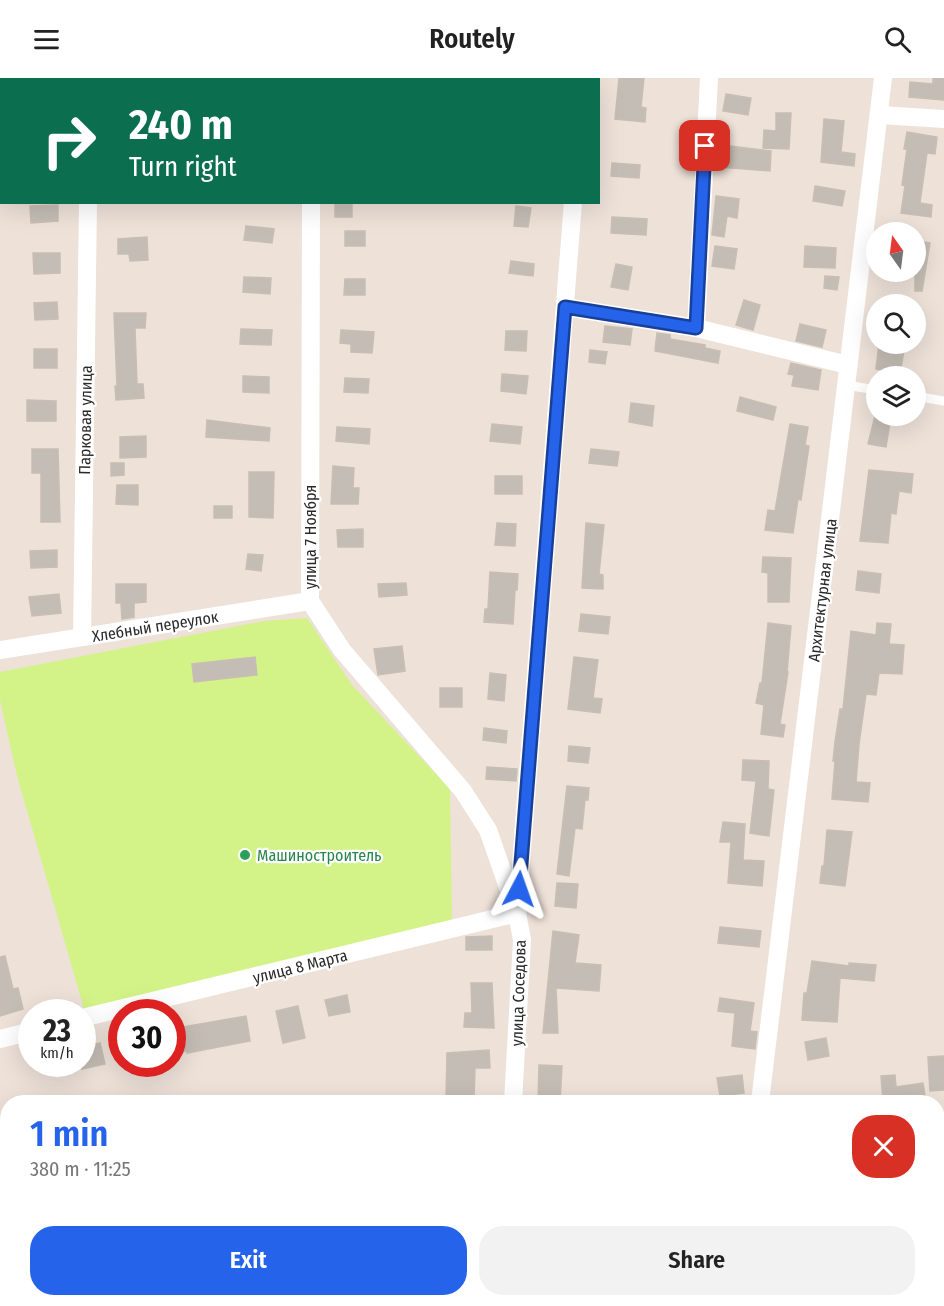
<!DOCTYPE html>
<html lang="en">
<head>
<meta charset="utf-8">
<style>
  body { margin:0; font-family:"Fira Sans Condensed",sans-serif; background:#f2f2f2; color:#222; height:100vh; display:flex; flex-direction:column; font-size:22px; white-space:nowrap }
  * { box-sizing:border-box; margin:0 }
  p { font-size:20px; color:#767676 }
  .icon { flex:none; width:33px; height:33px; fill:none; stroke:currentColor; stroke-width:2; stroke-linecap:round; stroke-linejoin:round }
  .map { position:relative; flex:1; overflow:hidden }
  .details { position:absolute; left:0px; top:1017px; width:945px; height:212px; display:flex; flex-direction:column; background:#fff; border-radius:24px 24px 0 0; box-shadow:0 6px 24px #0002 }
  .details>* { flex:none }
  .guide { position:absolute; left:0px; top:0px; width:600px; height:126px; box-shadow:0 6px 24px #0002; background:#0b6e4f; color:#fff; overflow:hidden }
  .needle { width:39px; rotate:346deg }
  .buttons { position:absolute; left:866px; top:144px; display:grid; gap:12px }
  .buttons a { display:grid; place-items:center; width:60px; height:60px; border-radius:50%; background:#fff; box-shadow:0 6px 24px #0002; font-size:30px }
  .speed { position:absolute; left:18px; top:921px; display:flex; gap:12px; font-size:30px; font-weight:700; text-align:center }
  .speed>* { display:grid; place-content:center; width:78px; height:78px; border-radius:50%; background:#fff; box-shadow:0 6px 24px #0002; line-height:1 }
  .speed small { font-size:15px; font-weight:400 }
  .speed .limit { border:9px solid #d22; background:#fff; color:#111 }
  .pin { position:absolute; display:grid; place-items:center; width:51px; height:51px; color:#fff; margin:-26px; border-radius:12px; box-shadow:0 3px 9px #0006 }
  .me { position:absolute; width:66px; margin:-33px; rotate:4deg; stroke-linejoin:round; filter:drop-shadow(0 0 4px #0008) }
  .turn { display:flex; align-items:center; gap:21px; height:126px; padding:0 30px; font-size:27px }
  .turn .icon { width:78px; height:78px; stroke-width:2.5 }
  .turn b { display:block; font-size:42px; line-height:51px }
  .round { display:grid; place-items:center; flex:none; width:63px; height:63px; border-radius:24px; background:#f2f2f2 }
  .summary { display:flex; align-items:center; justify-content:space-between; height:102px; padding:0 30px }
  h1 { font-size:36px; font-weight:600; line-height:45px; color:#2563eb }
  .primary-button { display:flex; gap:12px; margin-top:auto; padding:12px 30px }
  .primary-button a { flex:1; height:69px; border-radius:24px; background:#2563eb; color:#fff; font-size:24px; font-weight:600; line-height:69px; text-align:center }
  .primary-button a+a { background:#f2f2f2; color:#222 }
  header { display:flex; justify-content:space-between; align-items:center; height:78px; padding:0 30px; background:#fff; font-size:27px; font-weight:600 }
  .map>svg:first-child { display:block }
  .pitch { fill:#d3f388 }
  .building { fill:#c4bdb5; stroke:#c8beb2; stroke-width:1.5 }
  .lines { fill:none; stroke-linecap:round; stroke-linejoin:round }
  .lane { stroke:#fff; stroke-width:9 }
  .street { stroke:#fff; stroke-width:18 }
  .secondary { stroke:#fff; stroke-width:26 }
  .route-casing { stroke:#184099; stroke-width:15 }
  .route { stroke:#2563eb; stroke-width:10 }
  .leisure-dot { fill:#2e9e5b; stroke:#fff; stroke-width:2 }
  .labels { text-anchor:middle; stroke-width:4.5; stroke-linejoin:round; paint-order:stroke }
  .street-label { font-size:16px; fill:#292929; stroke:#fff }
  .leisure-label { font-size:16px; fill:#27864d; stroke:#fff; text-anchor:start }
</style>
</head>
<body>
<header><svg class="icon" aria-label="menu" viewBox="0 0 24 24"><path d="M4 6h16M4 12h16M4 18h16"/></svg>Routely<svg class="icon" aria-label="search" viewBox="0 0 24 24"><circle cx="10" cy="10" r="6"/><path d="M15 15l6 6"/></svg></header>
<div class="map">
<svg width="944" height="1228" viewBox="0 0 944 1228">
  <rect width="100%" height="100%" fill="#ede1d8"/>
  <polygon class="pitch" points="307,540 352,607 450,711 452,843 84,931 17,698 0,622 0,594 264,543"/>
  <g class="building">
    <polygon points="619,0 644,0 641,29 646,30 645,44 615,41"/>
    <polygon points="933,0 944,0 944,22 909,19 910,4 933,6"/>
    <polygon points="726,16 751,20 748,37 723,33"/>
    <polygon points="776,35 791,35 789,71 763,70 764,52 776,53"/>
    <polygon points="824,41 844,43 841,74 855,76 854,88 821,84"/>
    <polygon points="907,54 937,59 935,76 927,75 920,125 932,127 931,139 901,135 905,108 902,107 907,71 904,71"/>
    <polygon points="722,67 771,73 770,93 719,89"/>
    <polygon points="612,85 640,87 639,100 611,98"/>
    <polygon points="815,108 845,113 842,128 813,123"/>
    <polygon points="716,118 739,121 737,140 727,138 724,159 712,157"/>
    <rect x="335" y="126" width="17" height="13"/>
    <polygon points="58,127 58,143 31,145 30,128"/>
    <polygon points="516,128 531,130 528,149 514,148"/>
    <polygon points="612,139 647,141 646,157 611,155"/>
    <polygon points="246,148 274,151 272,165 244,162"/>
    <rect x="345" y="153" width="20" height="15"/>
    <polygon points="147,159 148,182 130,183 129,176 118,176 118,161"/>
    <polygon points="915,162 930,165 922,213 915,213"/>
    <polygon points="715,168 737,171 734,191 712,188"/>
    <polygon points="805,168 836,170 835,190 804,189"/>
    <polygon points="33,175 60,175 60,195 34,196"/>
    <polygon points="511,183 534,186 533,198 509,195"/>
    <polygon points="616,186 632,189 628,212 611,209"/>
    <polygon points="825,198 839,199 837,212 824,210"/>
    <polygon points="244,199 271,200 270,216 243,214"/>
    <polygon points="345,201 365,201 365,217 344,217"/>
    <polygon points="744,222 760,227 753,252 736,247"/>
    <polygon points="57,224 58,241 35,242 34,225"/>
    <polygon points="114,235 146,235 145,250 135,250 137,306 143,306 144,320 116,322 115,308 117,308"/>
    <polygon points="800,246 826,252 822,269 796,263"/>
    <polygon points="605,248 632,251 630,267 603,264"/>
    <polygon points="241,251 272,252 271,267 240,266"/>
    <polygon points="341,252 374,254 372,275 351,274 351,266 340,265"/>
    <polygon points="506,253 527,253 526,273 505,272"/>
    <polygon points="657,255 670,257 670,261 705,267 705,270 720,273 718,285 655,273"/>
    <polygon points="879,266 905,266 900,296 876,291"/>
    <rect x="34" y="271" width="23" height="19"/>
    <polygon points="590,272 607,274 605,286 589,284"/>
    <polygon points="791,285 821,292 818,312 792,308 794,297 788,296"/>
    <polygon points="502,296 528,298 526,316 501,313"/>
    <polygon points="243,298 269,299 269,315 243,314"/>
    <polygon points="345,300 369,301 368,315 344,314"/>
    <polygon points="740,319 776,329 773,342 737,333"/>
    <polygon points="27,322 56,323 56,343 27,343"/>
    <polygon points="631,325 654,328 652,348 629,344"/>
    <polygon points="875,338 891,338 886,369 868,366"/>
    <polygon points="207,342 270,350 269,363 206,359"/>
    <polygon points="492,346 522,349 520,366 490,363"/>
    <polygon points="790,346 808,349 805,367 809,368 801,422 798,421 793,455 765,452 768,432 775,433"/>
    <polygon points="337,349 370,351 369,366 336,363"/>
    <polygon points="146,358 146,379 120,380 120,359"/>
    <polygon points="32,371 58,371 60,444 41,444 41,395 32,395"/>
    <polygon points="591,371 619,374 617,388 589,385"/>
    <polygon points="111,385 124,385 124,397 111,398"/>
    <polygon points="333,388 354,390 353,410 359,410 358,426 331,426"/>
    <polygon points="869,392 913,396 911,415 899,413 896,436 891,435 888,465 860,463"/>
    <polygon points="249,394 274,394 273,440 249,439"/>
    <rect x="495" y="398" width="27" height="18"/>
    <polygon points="117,407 138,407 138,427 116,426"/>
    <rect x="214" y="428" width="18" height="12"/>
    <polygon points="497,445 516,446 515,468 495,467"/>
    <polygon points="586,445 604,447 599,496 603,497 603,511 582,510"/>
    <polygon points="363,451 363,469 338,469 337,452"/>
    <polygon points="57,472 57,489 31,490 30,473"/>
    <polygon points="248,476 263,477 261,493 246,491"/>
    <polygon points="763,479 791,480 789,524 768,524 768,495 762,494"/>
    <polygon points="858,493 881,496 879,515 856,512"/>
    <polygon points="490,494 518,496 517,512 515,512 513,546 484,544 485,531 488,531"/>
    <polygon points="406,505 407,517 379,519 378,506"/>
    <polygon points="116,506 146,506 146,524 134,525 134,539 122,541 121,525 116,525"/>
    <polygon points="59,516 61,535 32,538 29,519"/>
    <polygon points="581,536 610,539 608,556 579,553"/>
    <polygon points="768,545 791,548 787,594 788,594 780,646 785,647 783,659 761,656 764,627 756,625 760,605 762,605"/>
    <polygon points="877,545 891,546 889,566 904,567 902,596 879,595 876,617 866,616 859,666 856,704 870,705 868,724 832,721 835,683 833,683 835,664 840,631 843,631 851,553 876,557"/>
    <polygon points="402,568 405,593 378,597 374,571"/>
    <polygon points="255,579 257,597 194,604 192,586"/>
    <polygon points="574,579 598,582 593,620 602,621 600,635 568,631"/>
    <polygon points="490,595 506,597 504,623 488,621"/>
    <rect x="440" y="610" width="22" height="19"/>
    <polygon points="484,650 507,653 506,665 483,662"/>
    <polygon points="569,668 590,670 588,685 568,683"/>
    <polygon points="743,682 769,683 768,711 774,712 769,758 750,755 756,703 742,702"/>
    <polygon points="487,689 517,691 516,703 486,701"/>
    <polygon points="567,708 589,710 588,722 585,722 582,751 575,750 569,798 557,796"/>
    <polygon points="723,744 745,746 743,782 764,783 762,808 728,805 731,764 720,764"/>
    <polygon points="827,752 852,754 845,808 820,805 822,788 824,788"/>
    <polygon points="557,805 578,806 576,830 555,828"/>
    <polygon points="720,849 761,853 759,869 718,865"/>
    <polygon points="553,853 579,857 575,885 601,887 599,913 556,910 558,955 543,955"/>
    <polygon points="492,858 492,872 466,872 466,859"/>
    <polygon points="5,878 13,911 18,910 23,931 0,938 0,879"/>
    <polygon points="812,883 849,888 849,885 876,887 874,903 840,900 837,944 802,942 804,915 807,915"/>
    <polygon points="471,905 492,905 494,950 464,949 465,935 472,935"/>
    <polygon points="347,917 350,934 329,938 325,922"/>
    <polygon points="720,920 754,925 750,953 757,954 755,971 732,968 735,935 718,933"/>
    <polygon points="298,928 305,960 283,965 276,933"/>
    <polygon points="246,938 250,963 187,975 187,973 172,976 172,951"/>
    <polygon points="826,960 829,978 808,982 805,964"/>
    <polygon points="100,965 105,986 82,991 82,969"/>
    <polygon points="489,972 490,990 475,990 474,1022 446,1021 447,975"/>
    <polygon points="944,978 944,1012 930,1013 928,979"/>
    <polygon points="539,987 562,988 560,1024 538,1024"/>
    <polygon points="742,997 744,1015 720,1018 717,1000"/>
    <polygon points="895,997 896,1009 923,1005 926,1024 910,1024 909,1021 883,1023 881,998"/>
  </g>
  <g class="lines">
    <g class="lane">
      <polyline points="846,307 876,312"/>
      <polyline points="915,318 944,323"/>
    </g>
    <g class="street">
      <polyline points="89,2 89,0"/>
      <polyline points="312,2 312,0"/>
      <polyline points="582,2 582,0"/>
      <polyline points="880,37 944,41"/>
      <polyline points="565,229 696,250 848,287"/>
      <polyline points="696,250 709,0"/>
      <polyline points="82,559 88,124"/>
      <polyline points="0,572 310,523"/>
      <polyline points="82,940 517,835 488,752 463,713 342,572 310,523 311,124"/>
      <polyline points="0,961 32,953"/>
      <polyline points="513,1024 522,862 517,835 573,124"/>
      <polyline points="760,1024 883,0"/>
    </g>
    <g class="secondary">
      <polyline points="938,1051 944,1051"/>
      <polyline points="0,1205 8,1203"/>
    </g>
  </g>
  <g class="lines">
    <g class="route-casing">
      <polyline id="route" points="519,811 565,229 696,250 705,68"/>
    </g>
    <use href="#route" class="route"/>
  </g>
  <circle class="leisure-dot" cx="245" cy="777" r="6"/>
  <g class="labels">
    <g class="street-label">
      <text transform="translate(85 342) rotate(-89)" y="6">Парковая улица</text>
      <text transform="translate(310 459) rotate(-90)" y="6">улица 7 Ноября</text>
      <text transform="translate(822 512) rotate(-83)" y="6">Архитектурная улица</text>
      <text transform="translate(155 548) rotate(-9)" y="6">Хлебный переулок</text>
      <text transform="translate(300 888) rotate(-14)" y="6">улица 8 Марта</text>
      <text transform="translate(518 915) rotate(-88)" y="6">улица Соседова</text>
    </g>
    <g class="leisure-label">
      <text x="257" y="783">Машиностроитель</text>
    </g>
  </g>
</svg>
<div class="buttons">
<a><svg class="needle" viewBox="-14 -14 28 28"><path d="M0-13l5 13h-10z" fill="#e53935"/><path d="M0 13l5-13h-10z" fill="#767676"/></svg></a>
<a><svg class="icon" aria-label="search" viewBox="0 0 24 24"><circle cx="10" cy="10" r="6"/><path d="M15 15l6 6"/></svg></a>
<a><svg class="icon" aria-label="layers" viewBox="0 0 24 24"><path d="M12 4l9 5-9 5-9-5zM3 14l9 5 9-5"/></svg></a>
</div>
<div class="speed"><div>23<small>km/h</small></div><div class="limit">30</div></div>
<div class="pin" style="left:705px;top:68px;background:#d93025"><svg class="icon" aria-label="arrive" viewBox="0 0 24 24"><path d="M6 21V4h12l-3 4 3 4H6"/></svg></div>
<svg class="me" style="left:519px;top:811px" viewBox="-20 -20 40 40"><path d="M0-17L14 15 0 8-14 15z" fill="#2563eb" stroke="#fff" stroke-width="4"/></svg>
<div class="guide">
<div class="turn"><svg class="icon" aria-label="right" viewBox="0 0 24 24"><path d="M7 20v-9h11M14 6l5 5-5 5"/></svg><div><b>240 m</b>Turn right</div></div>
</div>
<section class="details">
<div class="summary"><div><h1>1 min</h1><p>380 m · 11:25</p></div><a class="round" style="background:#d93025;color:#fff"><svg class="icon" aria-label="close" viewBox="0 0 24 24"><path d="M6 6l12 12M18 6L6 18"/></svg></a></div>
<div class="primary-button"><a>Exit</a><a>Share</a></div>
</section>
</div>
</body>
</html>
